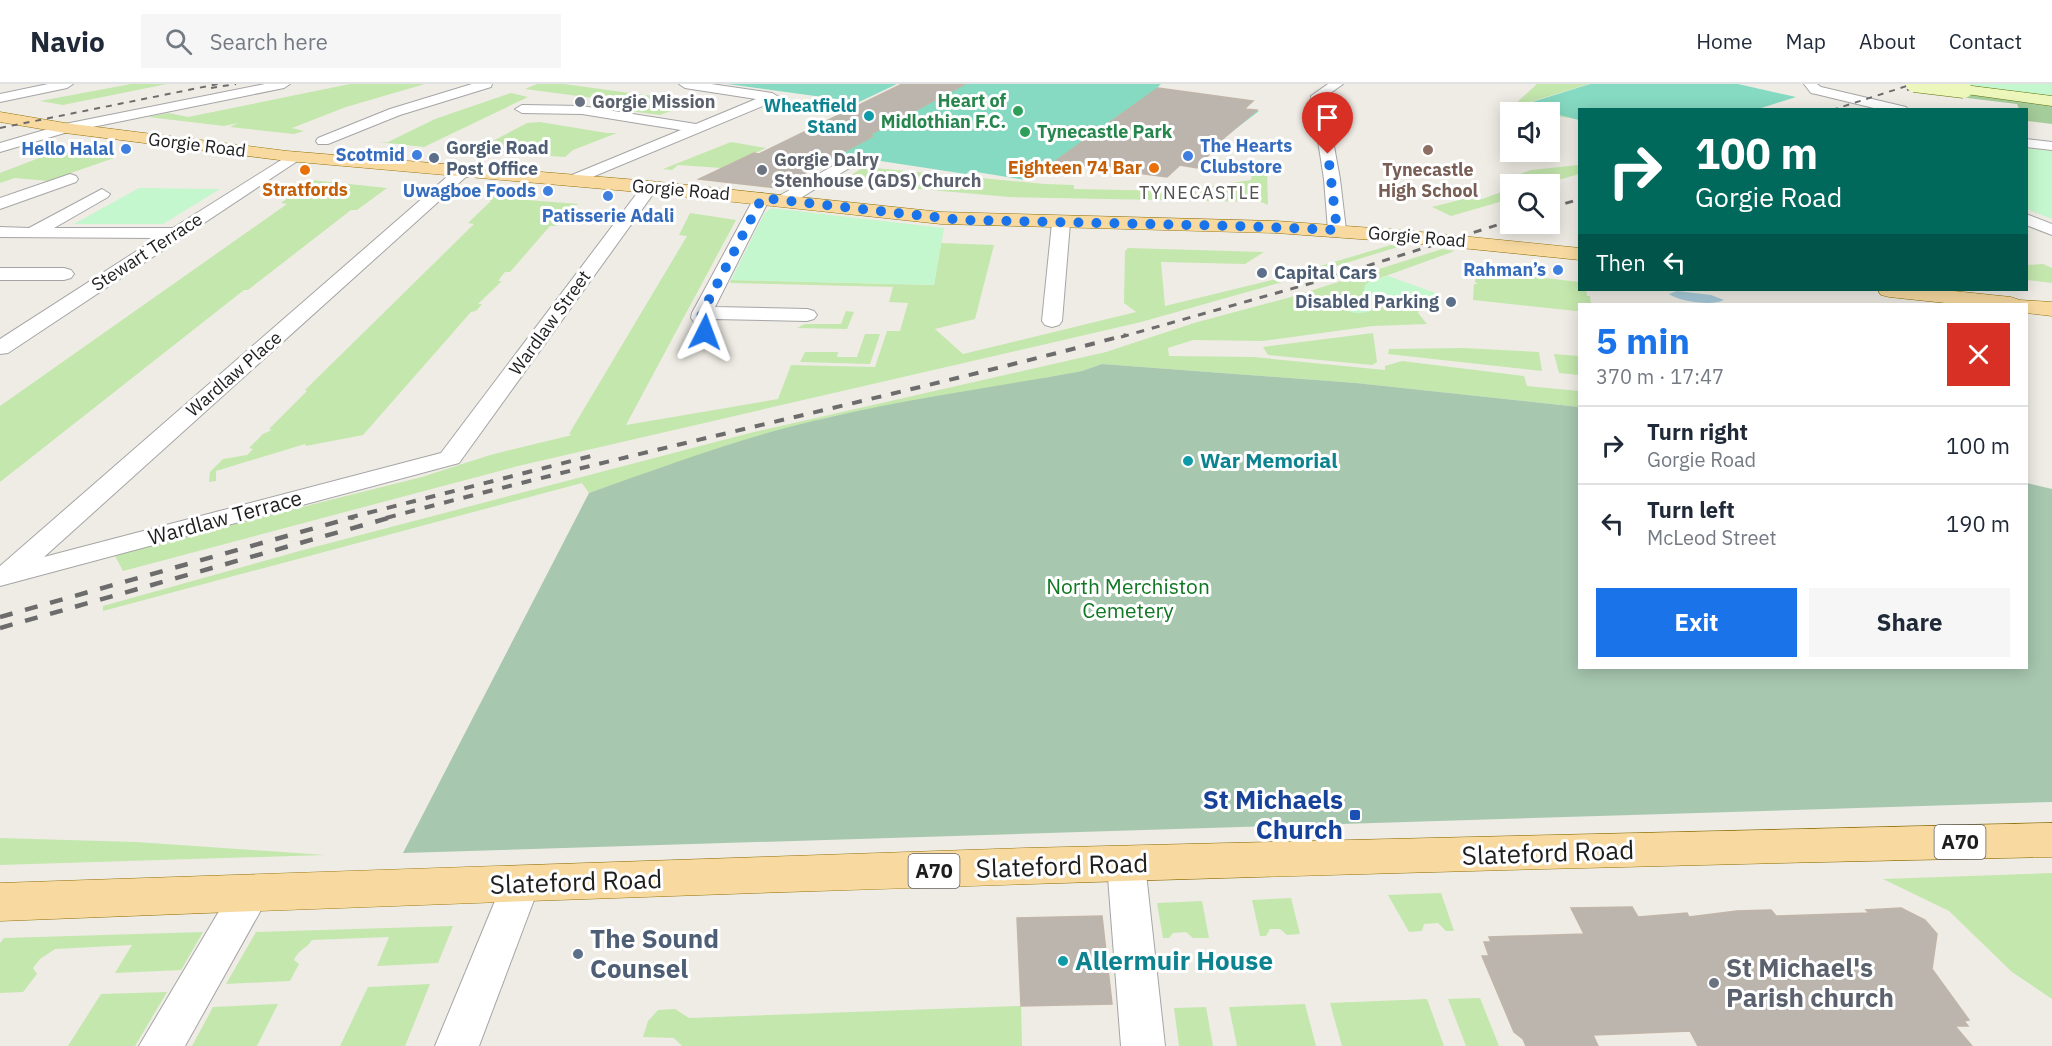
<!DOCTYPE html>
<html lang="en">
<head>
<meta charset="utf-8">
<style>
  body { margin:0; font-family:"IBM Plex Sans",sans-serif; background:#f6f6f7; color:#1f2937; height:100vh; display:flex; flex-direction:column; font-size:22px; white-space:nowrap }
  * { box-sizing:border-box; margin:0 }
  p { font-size:20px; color:#747a83 }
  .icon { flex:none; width:33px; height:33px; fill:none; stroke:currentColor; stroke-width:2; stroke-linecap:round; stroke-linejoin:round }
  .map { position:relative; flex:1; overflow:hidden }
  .drawer { position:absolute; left:1578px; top:219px; width:450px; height:366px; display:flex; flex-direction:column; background:#fff; border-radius:0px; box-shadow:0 3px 15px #0003 }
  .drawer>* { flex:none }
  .guide { position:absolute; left:1578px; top:24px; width:450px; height:183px; border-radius:0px; box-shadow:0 3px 15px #0003; background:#00695c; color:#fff; overflow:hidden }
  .buttons { position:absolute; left:1500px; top:18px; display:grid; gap:12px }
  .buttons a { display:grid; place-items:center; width:60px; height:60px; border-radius:0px; background:#fff; box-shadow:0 3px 15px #0003; font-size:30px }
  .pin { position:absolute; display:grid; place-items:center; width:51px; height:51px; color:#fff; margin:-62px -26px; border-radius:50% 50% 50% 0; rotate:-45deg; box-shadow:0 0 6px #0007 }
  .pin .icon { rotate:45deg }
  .me { position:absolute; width:66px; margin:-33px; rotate:3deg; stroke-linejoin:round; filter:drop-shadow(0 0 4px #0008) }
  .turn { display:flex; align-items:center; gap:21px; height:126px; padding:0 18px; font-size:27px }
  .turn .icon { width:78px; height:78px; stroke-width:2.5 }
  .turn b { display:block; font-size:42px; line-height:51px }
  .then { display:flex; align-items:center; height:57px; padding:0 18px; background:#0003; gap:12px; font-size:22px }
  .round { display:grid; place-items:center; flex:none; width:63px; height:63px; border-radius:0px; background:#f6f6f7 }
  .head { display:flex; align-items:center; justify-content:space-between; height:102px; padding:0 18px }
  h1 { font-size:36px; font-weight:800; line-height:45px; color:#1a73e8 }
  .primary-button { display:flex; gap:12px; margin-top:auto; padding:12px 18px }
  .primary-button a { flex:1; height:69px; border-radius:0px; background:#1a73e8; color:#fff; font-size:24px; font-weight:800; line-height:69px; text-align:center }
  .primary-button a+a { background:#f6f6f7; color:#1f2937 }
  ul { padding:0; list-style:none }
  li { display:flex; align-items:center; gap:18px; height:78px; padding:0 18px; border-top:2px solid #e0e1e3 }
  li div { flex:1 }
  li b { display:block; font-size:22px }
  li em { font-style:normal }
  header { display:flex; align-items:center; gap:36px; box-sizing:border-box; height:84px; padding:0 30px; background:#fff; border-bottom:2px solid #e0e1e3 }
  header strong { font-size:28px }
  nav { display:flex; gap:33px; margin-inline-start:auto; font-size:21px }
  .search { width:420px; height:54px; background:#f6f6f7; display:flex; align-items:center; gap:15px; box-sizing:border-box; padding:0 21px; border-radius:0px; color:#747a83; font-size:22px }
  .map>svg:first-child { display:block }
  .grass { fill:#c4e7ad }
  .forest { fill:#a5cc9b }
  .cemetery { fill:#a7c7af }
  .park { fill:#c4f7cd }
  .pitch { fill:#86dac2 }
  .water { fill:#a7cada }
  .building { fill:#bbb5ae; stroke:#c0b5a8; stroke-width:1.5 }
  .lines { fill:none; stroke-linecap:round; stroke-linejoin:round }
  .street-casing { stroke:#a5a5a5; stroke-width:2 }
  .secondary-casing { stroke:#5c710a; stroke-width:1 }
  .primary-casing { stroke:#927107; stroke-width:1 }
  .street { fill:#fff; fill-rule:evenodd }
  .secondary { fill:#eef7bb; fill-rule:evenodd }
  .primary { fill:#f8daa1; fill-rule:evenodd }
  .rail-far3 { stroke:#6c6c6c; stroke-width:2; stroke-dasharray:6 6; stroke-linecap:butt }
  .rail-far2 { stroke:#6c6c6c; stroke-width:3; stroke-dasharray:8 8; stroke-linecap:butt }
  .rail-far1 { stroke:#6c6c6c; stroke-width:4; stroke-dasharray:10 10; stroke-linecap:butt }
  .rail { stroke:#6c6c6c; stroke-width:4.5; stroke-dasharray:13 13; stroke-linecap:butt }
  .secondary-bridge-casing { stroke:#5c710a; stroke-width:17; stroke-linecap:butt }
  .secondary-bridge { stroke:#eef7bb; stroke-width:16 }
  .route { stroke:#1a73e8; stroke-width:10; stroke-dasharray:0 18 }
  .worship-dot { fill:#6b7280; stroke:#fff; stroke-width:2 }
  .leisure-dot { fill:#2e9e5b; stroke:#fff; stroke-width:2 }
  .culture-dot { fill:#0f9aa8; stroke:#fff; stroke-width:2 }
  .shop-dot { fill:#3f7fe0; stroke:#fff; stroke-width:2 }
  .education-dot { fill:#8d6e63; stroke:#fff; stroke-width:2 }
  .service-dot { fill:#5c6f8a; stroke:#fff; stroke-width:2 }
  .food-dot { fill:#e8710a; stroke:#fff; stroke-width:2 }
  .transit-dot { fill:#1a4fb4; stroke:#fff; stroke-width:2 }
  .labels { text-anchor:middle; stroke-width:6; stroke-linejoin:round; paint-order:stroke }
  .far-leisure-label { font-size:18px; font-weight:bold; fill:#27864d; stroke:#fff; text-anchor:end }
  .far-worship-label { font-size:18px; font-weight:bold; fill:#5b616d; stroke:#fff; text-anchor:start }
  .far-culture-label { font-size:18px; font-weight:bold; fill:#0d838f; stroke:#fff; text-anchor:end }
  .far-street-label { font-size:18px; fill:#1e1e1e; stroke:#fff }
  .far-shop-label { font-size:18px; font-weight:bold; fill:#366cbe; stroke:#fff; text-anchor:end }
  .far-service-label { font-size:18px; font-weight:bold; fill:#4e5e75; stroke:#fff; text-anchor:start }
  .far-food-label { font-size:18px; font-weight:bold; fill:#c56008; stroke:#fff; text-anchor:end }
  .far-education-label { font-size:18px; font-weight:bold; fill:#785e54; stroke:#fff }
  .far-neighbourhood-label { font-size:18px; letter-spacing:1.5px; fill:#515151; stroke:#fff }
  .shield { fill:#fff; stroke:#626262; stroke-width:1.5 }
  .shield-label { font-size:20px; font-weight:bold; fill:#1e1e1e }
  .culture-label { font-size:21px; font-weight:bold; fill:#0d838f; stroke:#fff; text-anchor:start }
  .street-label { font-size:21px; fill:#1e1e1e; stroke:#fff }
  .park-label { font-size:21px; fill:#107823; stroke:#fff }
  .near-transit-label { font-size:26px; font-weight:bold; fill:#164399; stroke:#fff; text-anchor:end }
  .near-street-label { font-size:26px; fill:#1e1e1e; stroke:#fff }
  .near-service-label { font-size:26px; font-weight:bold; fill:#4e5e75; stroke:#fff; text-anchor:start }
  .near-culture-label { font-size:26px; font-weight:bold; fill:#0d838f; stroke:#fff; text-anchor:start }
  .near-worship-label { font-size:26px; font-weight:bold; fill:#5b616d; stroke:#fff; text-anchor:start }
</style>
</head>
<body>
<header>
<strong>Navio</strong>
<div class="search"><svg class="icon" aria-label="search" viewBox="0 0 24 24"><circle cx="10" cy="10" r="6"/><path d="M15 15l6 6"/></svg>Search here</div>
<nav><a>Home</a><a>Map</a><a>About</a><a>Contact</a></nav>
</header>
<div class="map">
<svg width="2052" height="962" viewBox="0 0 2052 962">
  <rect width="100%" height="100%" fill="#efece5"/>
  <g class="grass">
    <polygon points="131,0 167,0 63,21 40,17"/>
    <polygon points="350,0 425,0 346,23 292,44 304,47 294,50 230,43 238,39 224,42 148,33 169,29 188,33"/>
    <polygon points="537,0 564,0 696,18 660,31 629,27 639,22 630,21 619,25 603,23 616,17 525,5"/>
    <polygon points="1537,0 1589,0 1523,20 1576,35 1550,31 1550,28 1540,28 1513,22"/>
    <polygon points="511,9 528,13 424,63 379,58 388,58 435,35"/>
    <polygon points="540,38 607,49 617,49 573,66 565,73 474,67 527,39"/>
    <polygon points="731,58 766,64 721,84 678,81 672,86 663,85"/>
    <polygon points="57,67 114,74 48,97 15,94 0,99 0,89"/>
    <polygon points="1579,81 1579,90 1544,100 1511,100 1516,98 1517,91 1531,86"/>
    <polygon points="864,83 1045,100 1074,101 1074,105 1179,107 1251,96 1252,88 1267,88 1268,121 1261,118 1009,113 875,101 867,103 875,98 848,93"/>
    <polygon points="311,96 387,104 357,126 351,126 248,206 244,206 0,398 0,322 287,120 281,119"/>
    <polygon points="1510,105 1510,115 1451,132 1432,123 1471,113 1479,116"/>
    <polygon points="490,113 579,120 573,122 556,142 550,142 510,188 505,188 498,197 502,197 478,220 482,220 476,227 471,228 363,351 306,362 305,360 216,387 216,397 209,398 210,388 223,375 247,371 253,365 249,364 263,350 272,346 269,345 307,307 305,306 474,140 468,139 491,117 488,115"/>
    <polygon points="690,129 736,136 626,341 778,315 791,281 875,283 887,247 900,247 908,219 889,218 893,203 730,199 731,196 934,201 941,159 994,161 975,235 935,245 963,270 1136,228 1124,219 1125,167 1128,164 1264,168 1245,180 1161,178 1165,222 1280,194 1391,161 1398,163 1297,194 1141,238 518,382 123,487 114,470 422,393 490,371 572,351 569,350 687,152 679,151"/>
    <path d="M1442,165L1455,167L1369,198L1363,212L1346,218L1351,228C1368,230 1383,223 1399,217L1420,225L1418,229L1427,240L1373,242L1262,257L1193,256L1168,264L1169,272L1253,273L1385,286V282L1402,277L1524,292L1527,302L1579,307V323L1356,299L1102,280L1082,287L829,333L734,359L589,409L582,399L103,527V522L303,466L750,349L1106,268L1194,239L1291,213Z"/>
    <polygon points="2043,180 2052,184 2052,199 2027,196 2027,181"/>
    <polygon points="1476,186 1579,198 1580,206 1586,206 1587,212 1590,212 1591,220 1580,220 1579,227 1576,227 1473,216 1474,200 1478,200 1475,198"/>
    <polygon points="846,227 854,228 847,245 797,244 805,240 841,240"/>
    <polygon points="1373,249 1377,278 1372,281 1268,271 1263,263"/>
    <polygon points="865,250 880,250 870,280 800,278 805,268 838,268 837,273 857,273"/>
    <polygon points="1463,264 1539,268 1542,287 1388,270 1389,265"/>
    <polygon points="1554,270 1579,272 1579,291 1559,289"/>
    <polygon points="0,754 136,758 325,771 0,781"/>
    <polygon points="2052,789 2052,915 2012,888 1949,827 1883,795"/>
    <polygon points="1441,809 1454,847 1446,847 1438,839 1424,840 1422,847 1409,848 1388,811"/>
    <polygon points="1291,814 1300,850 1287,851 1280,845 1270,845 1266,852 1260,852 1252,816"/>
    <polygon points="1202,817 1209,854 1193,854 1186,848 1173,849 1169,854 1163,854 1157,819"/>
    <path d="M453,842L438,879L377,882L389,853L312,856C306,865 299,865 294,876L299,880L290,897L226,900L256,848Z"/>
    <polygon points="203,848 181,886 115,889 132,861 55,865 40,875 33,884 37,890 23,908 0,909 0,859 4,854"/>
    <polygon points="430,900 405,962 340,962 368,903"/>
    <polygon points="167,908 135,962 68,962 101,910"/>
    <polygon points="1480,914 1499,962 1466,962 1448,915"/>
    <polygon points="1427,915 1444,962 1342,962 1330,919"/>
    <polygon points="278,920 257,962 192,962 213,923"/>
    <polygon points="1305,920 1316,962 1237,962 1229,923"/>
    <polygon points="1021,922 1022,962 682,962 674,954 643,953 648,937 658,926 675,925 689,934"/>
    <polygon points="1206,923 1213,962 1179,962 1174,924"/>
  </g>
  <polygon class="forest" points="1930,5 2052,19 2052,40 2027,37 2026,26 2019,25 2017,20 1918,8"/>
  <path class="cemetery" d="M1102,280L1356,299L1579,323L1580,584H2026L2027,399L2052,405V718L403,769L589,409C660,384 732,357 805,339C896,316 990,304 1082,287Z"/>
  <g class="park">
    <polygon points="1944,0 2052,0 2052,15"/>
    <polygon points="2026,64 2052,67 2052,135 2027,125"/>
    <polygon points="139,104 220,105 163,140 74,140"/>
    <polygon points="771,124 944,144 934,201 731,196 764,130"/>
    <path d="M1388,192L1436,209L1428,222C1422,219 1412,213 1406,214C1385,216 1363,240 1343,223L1342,220L1363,212L1365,201L1369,198Z"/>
  </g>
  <g class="pitch">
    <polygon points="727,0 897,0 859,18"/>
    <polygon points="902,0 1161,0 1157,4 1253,17 1245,25 1259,27 1225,53 1197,84 1180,81 1167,93 1054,78 1026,96 970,87 966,90 841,71 815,42"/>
    <polygon points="1590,0 1738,0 1796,13 1758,25 1580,26 1579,36 1522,21"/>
  </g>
  <path class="water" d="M1677,207L1711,211L1724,216C1712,222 1681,218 1669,210Z"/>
  <g class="building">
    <polygon points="902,0 965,0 867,52 873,52 778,104 699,95 754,69 759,70"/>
    <polygon points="1158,4 1253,17 1244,25 1257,26 1225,53 1197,84 1180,81 1167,93 1054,78"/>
    <polygon points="1632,823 1638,833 1687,829 1689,833 1737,827 1771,826 1776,832 1869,829 1866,826 1901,824 1925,836 1937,850 1932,885 1969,936 1964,937 1968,942 1955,942 1972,962 1698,962 1690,947 1593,951 1598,962 1526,962 1523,955 1514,948 1482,872 1489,872 1484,858 1491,858 1489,853 1584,850 1571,824"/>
    <polygon points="1102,832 1112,920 1021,922 1017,834"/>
  </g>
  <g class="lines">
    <g class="street-casing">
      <g id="street">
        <polygon points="48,0 73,0 67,4 0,18 0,10"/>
        <polygon points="265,0 290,0 284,4 68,48 0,68 0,59 65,40"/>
        <polygon points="472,0 492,0 491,3 400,31 328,60 318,60 316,57 318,54 390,25"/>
        <polygon points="679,0 711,0 772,9 779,13 777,16 573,101 565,96 567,93 681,46 582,30 522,29 515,25 522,21 582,22 696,40 756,15 685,4"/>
        <polygon points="1328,0 1343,0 1325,13 1340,95 1346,146 1343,150 1331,150 1328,146 1324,95 1311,12"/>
        <polygon points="1804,0 1817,0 1821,3 1906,23 1908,26 1882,26 1816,10 1811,9"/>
        <polygon points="2026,55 2052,58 2052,66 2026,63"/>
        <polygon points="294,68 302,73 299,76 8,269 0,270 0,255 157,154 0,153 0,143 29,144 102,105 110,110 108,113 54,144 173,144"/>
        <polygon points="851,72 859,77 856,80 789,121 777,121 775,117 777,113"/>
        <polygon points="462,83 468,85 470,88 468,91 44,473 441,369 644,100 656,100 658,103 656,106 459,379 0,502 0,482 456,85"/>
        <polygon points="70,90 76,92 78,95 76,98 0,125 0,114"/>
        <polygon points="762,109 770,114 715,223 807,225 814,227 817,231 814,235 807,237 713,235 717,242 712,252 705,254 698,252 695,248 697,242 691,234 692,229 754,114"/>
        <polygon points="2026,130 2052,140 2052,151 2026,141"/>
        <polygon points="1061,134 1067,135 1070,139 1062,237 1059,241 1052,243 1045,241 1042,237 1052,139 1055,135"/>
        <polygon points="0,184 64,184 71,186 74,190 71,194 64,196 0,196"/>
        <polygon points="1126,765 1140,769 1145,780 1165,962 1121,962 1107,780 1112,769"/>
        <polygon points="521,784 535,789 540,800 479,962 435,962 502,800 507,789"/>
        <polygon points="251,792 265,797 271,808 185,962 139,962 237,797"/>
      </g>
    </g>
    <g class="secondary-casing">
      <polygon id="secondary" points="1964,1 2052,12 2052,22 1959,9 1956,6 1959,3"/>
    </g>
    <g class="primary-casing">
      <g id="primary">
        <polygon points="0,28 65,39 287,67 650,97 941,128 1276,137 1401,146 1580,164 1580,176 1401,158 1276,149 941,140 650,109 287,77 65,49 0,38"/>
        <polygon points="1878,206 1944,206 2011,213 2020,216 2052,218 2052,232 2026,229 2026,220 1955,220 1889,213 1881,211"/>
        <path d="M2052,739V773C1368,787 684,810 0,837V799L1026,764Z"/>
      </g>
    </g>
    <use href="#street" class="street"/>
    <use href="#secondary" class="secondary"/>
    <use href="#primary" class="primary"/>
    <g class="rail-far3">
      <polyline points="211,4 236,0"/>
      <polyline points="1907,6 1927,0"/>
      <polyline points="1832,26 1913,0"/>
      <polyline points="0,44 218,0"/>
    </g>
    <g class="rail-far2">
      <polyline points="1550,124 1580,115"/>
      <polyline points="1121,253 1319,197 1510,137"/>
    </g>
    <g class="rail-far1">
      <polyline points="348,434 599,370"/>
      <path d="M386,434C632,368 881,316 1126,251"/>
    </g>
    <g class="rail">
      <polyline points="0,533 354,433"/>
      <polyline points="0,544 392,433"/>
    </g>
    <g class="secondary-bridge-casing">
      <polyline id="secondary-bridge" points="1914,0 1964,6"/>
    </g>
    <use href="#secondary-bridge" class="secondary-bridge"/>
  </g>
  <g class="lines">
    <polyline class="route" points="705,248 706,242 701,234 702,229 762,114 961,136 1237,142 1337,146 1328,70"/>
  </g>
  <g class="worship-dot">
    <circle cx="580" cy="18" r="6"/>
    <circle cx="762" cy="86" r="6"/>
    <circle cx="1714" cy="899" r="6"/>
  </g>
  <g class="leisure-dot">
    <circle cx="1018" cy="27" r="6"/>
    <circle cx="1025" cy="48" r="6"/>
  </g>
  <g class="culture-dot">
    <circle cx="869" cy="32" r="6"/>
    <circle cx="1188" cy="377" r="6"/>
    <circle cx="1063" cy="877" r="6"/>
  </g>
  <g class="shop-dot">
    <circle cx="126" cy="65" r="6"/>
    <circle cx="417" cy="71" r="6"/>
    <circle cx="1188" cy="72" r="6"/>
    <circle cx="548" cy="107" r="6"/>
    <circle cx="608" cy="112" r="6"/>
    <circle cx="1558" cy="186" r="6"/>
  </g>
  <circle class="education-dot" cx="1428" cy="66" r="6"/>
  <g class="service-dot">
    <circle cx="434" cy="74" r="6"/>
    <circle cx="1262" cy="189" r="6"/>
    <circle cx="1451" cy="218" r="6"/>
    <circle cx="578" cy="870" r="6"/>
  </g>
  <g class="food-dot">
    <circle cx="1154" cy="84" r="6"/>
    <circle cx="305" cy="86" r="6"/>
  </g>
  <rect class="transit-dot" x="1349" y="725" width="12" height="12" rx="3"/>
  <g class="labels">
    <g class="far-leisure-label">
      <text x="1006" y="23">Heart of<tspan x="1006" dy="21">Midlothian F.C.</tspan></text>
      <text x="1037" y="54" text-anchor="start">Tynecastle Park</text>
    </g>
    <g class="far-worship-label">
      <text x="592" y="24">Gorgie Mission</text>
      <text x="774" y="82">Gorgie Dalry<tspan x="774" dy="21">Stenhouse (GDS) Church</tspan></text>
    </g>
    <g class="far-culture-label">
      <text x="857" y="28">Wheatfield<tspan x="857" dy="21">Stand</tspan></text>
    </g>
    <g class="far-street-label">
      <text transform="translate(197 61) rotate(7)" y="6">Gorgie Road</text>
      <text transform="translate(681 106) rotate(5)" y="6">Gorgie Road</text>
      <text transform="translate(1417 153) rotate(5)" y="6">Gorgie Road</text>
      <text transform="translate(147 168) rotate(-33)" y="6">Stewart Terrace</text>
      <text transform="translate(550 239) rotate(-54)" y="6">Wardlaw Street</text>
      <text transform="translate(234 290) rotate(-41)" y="6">Wardlaw Place</text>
    </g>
    <g class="far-shop-label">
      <text x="1200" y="68" text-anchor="start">The Hearts<tspan x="1200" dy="21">Clubstore</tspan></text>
      <text x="114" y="71">Hello Halal</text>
      <text x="405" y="77">Scotmid</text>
      <text x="536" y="113">Uwagboe Foods</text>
      <text x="608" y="138" text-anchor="middle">Patisserie Adali</text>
      <text x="1546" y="192">Rahman’s</text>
    </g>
    <g class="far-service-label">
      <text x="446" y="70">Gorgie Road<tspan x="446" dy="21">Post Office</tspan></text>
      <text x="1274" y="195">Capital Cars</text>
      <text x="1439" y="224" text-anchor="end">Disabled Parking</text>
    </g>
    <g class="far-food-label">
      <text x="1142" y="90">Eighteen 74 Bar</text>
      <text x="305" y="112" text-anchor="middle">Stratfords</text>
    </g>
    <g class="far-education-label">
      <text x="1428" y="92">Tynecastle<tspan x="1428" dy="21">High School</tspan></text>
    </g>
    <g class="far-neighbourhood-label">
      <text x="1200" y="115">TYNECASTLE</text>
    </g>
    <g class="shield">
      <rect x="1934.5" y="741" width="51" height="34" rx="4.5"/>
      <rect x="908.5" y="770" width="51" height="34" rx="4.5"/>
    </g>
    <g class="shield-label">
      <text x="1960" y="765">A70</text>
      <text x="934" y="794">A70</text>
    </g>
    <g class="culture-label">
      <text x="1200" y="384">War Memorial</text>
    </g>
    <g class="street-label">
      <text transform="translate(225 434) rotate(-15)" y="7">Wardlaw Terrace</text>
    </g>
    <g class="park-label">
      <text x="1128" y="510">North Merchiston<tspan x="1128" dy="24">Cemetery</tspan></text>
    </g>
    <g class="near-transit-label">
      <text x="1343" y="725">St Michaels<tspan x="1343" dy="30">Church</tspan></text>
    </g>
    <g class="near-street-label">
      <text transform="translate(1548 769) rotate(-2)" y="9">Slateford Road</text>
      <text transform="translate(1062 782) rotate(-2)" y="9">Slateford Road</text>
      <text transform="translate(576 798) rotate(-2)" y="9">Slateford Road</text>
    </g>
    <g class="near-service-label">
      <text x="590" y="864">The Sound<tspan x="590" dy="30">Counsel</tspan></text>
    </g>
    <g class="near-culture-label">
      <text x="1075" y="886">Allermuir House</text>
    </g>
    <g class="near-worship-label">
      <text x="1726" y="893">St Michael's<tspan x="1726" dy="30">Parish church</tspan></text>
    </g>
  </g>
</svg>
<div class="buttons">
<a><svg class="icon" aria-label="sound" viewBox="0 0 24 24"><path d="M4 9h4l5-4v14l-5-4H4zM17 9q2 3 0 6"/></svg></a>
<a><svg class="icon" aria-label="search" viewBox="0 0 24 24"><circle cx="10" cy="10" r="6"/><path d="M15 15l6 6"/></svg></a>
</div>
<div class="pin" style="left:1328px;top:70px;background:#d93025"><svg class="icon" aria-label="arrive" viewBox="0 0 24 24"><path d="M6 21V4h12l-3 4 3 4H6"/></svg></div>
<svg class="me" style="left:705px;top:248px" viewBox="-20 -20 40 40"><path d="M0-17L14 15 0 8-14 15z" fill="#1a73e8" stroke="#fff" stroke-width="4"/></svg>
<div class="guide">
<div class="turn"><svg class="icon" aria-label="right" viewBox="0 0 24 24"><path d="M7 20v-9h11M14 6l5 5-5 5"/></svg><div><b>100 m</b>Gorgie Road</div></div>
<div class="then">Then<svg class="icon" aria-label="left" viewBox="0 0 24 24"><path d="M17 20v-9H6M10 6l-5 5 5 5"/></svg></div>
</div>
<section class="drawer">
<div class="head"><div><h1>5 min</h1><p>370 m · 17:47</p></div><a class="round" style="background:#d93025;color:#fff"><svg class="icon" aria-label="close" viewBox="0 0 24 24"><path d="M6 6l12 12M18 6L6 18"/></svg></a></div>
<ul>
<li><svg class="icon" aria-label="right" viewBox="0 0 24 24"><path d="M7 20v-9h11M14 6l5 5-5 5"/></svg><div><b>Turn right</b><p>Gorgie Road</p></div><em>100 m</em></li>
<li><svg class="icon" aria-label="left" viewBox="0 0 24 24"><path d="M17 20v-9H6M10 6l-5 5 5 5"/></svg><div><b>Turn left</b><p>McLeod Street</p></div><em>190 m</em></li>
</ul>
<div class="primary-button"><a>Exit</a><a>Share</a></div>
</section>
</div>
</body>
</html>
